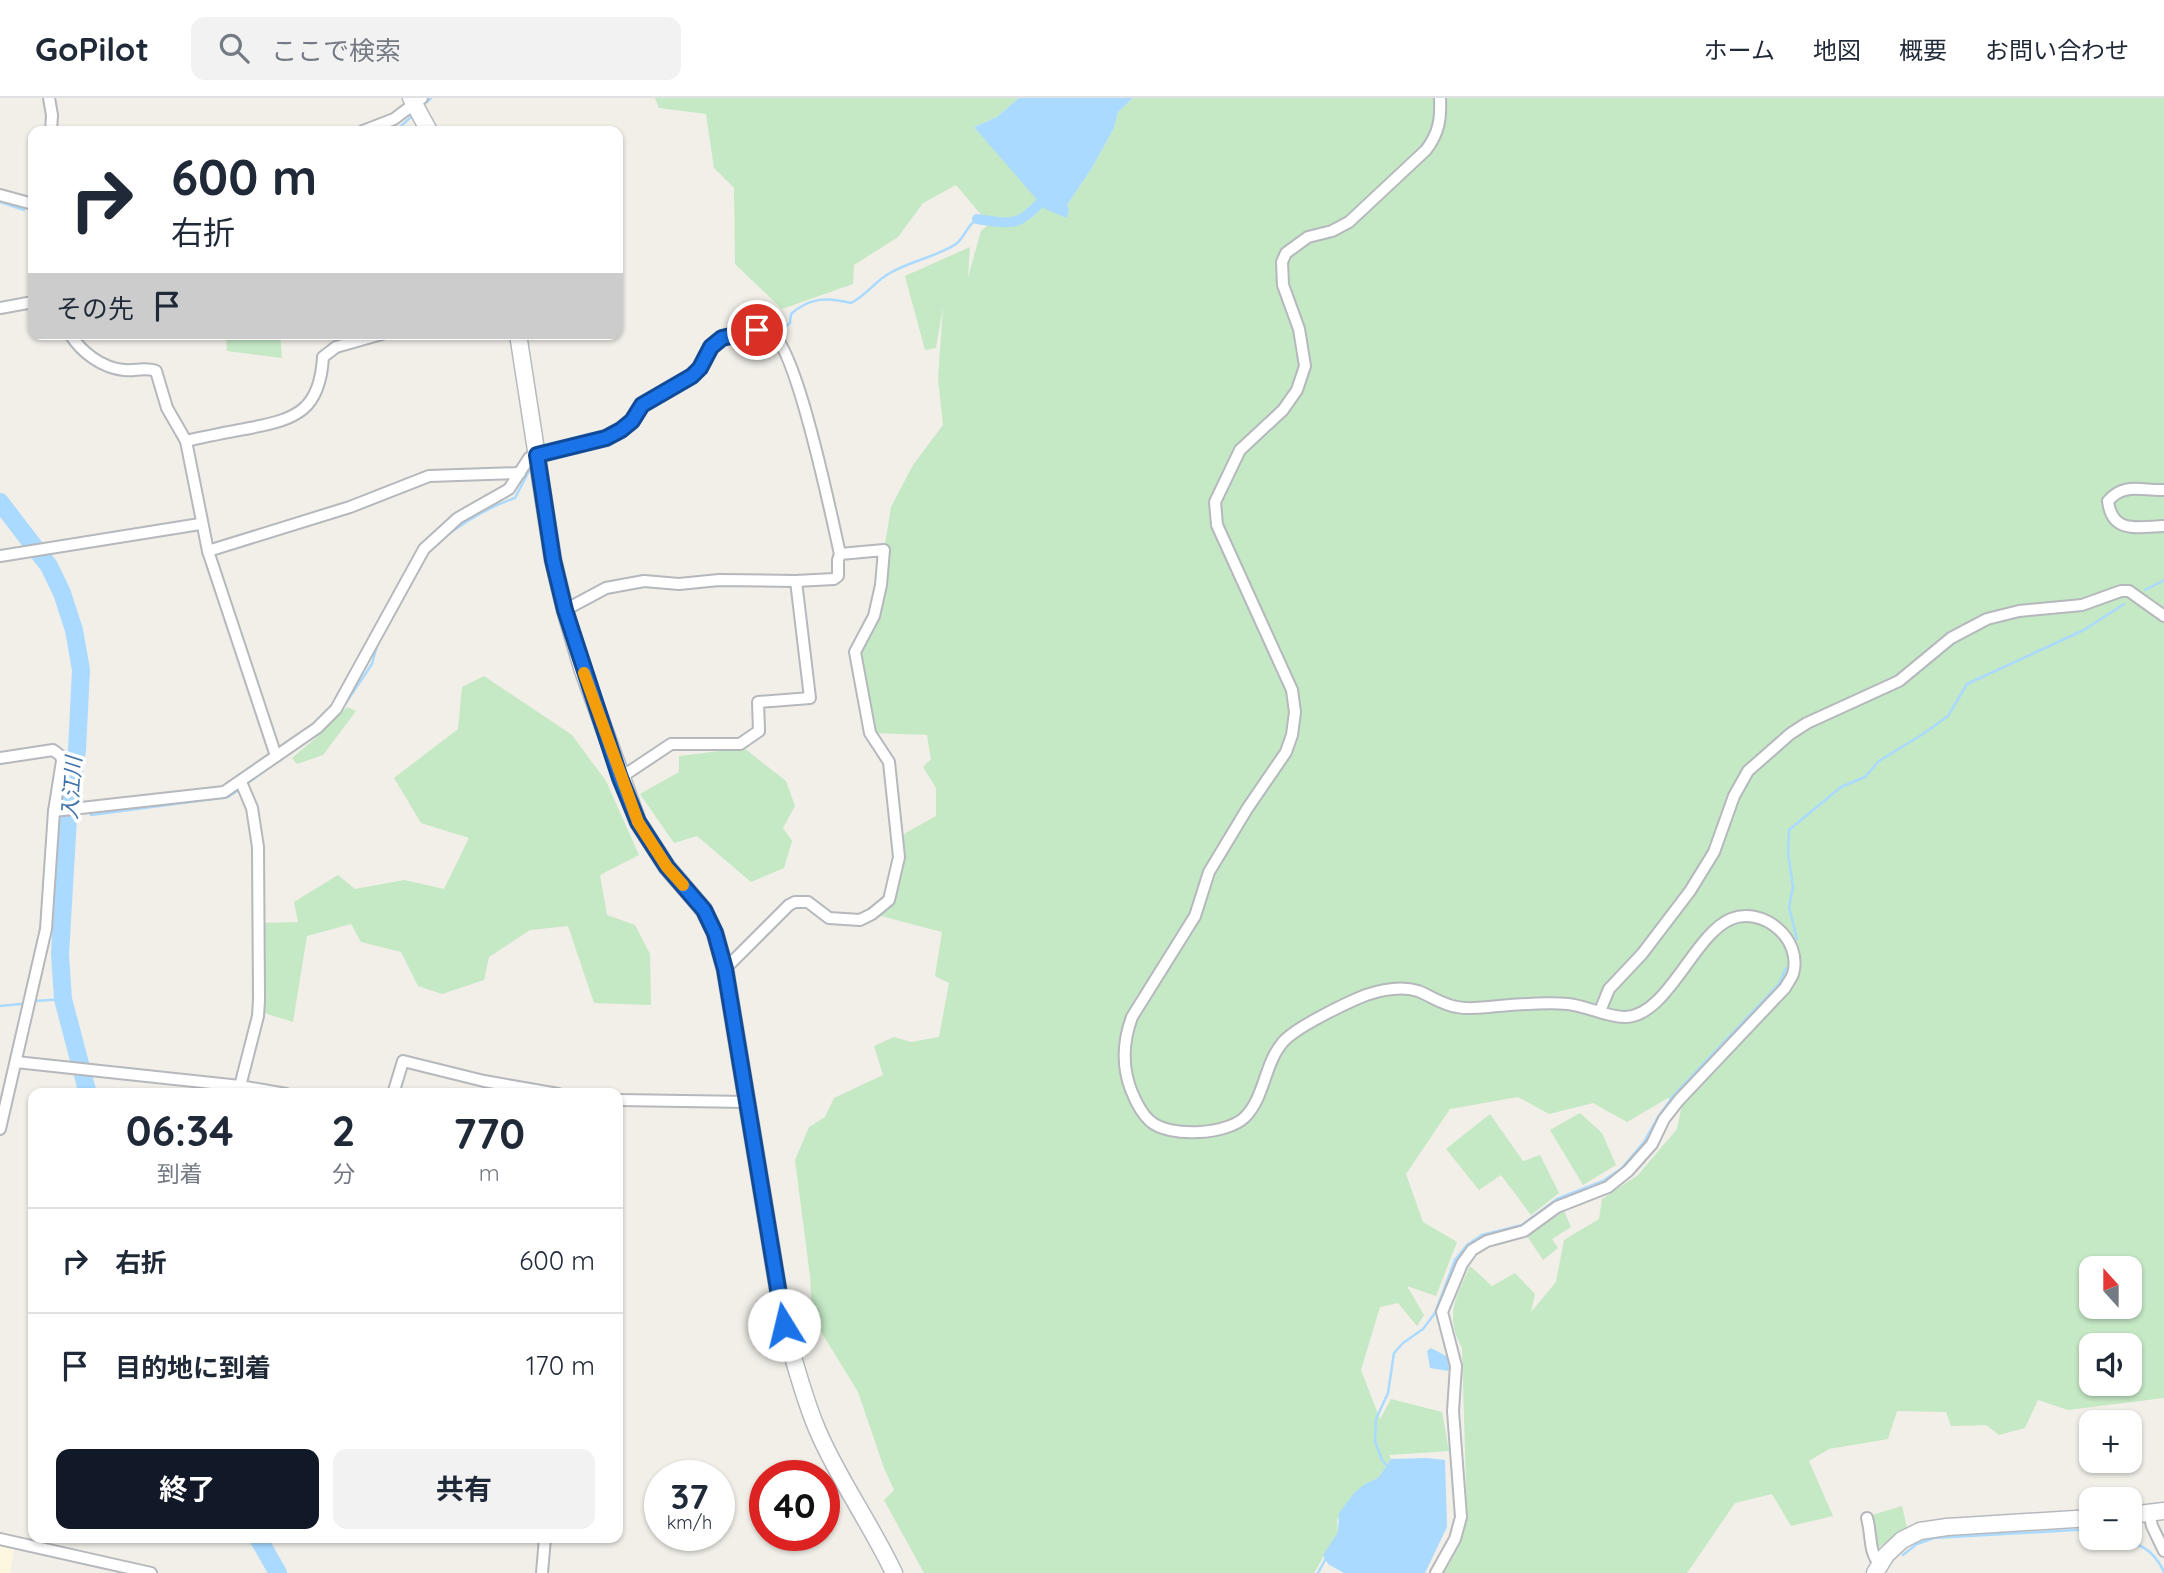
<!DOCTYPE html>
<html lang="ja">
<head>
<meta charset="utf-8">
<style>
  body { margin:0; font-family:Quicksand,"Noto Sans JP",sans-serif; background:#f2f2f3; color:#1f2937; height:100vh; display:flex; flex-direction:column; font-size:26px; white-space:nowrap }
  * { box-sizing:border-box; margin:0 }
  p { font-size:23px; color:#747a83 }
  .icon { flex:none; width:38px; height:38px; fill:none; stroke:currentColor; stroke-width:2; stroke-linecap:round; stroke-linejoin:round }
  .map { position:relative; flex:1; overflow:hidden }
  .details { position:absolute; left:28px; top:990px; width:595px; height:455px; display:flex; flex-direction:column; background:#fff; border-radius:14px; box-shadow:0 2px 5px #0004 }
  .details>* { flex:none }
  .banner { position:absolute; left:28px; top:28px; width:595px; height:214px; border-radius:14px; box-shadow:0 2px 5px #0004; background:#fff; color:#1f2937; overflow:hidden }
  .needle { width:46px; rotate:339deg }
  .fabs { position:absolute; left:2079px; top:1158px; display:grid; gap:14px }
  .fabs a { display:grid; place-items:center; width:63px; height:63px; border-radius:14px; background:#fff; box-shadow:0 2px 5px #0004; font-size:35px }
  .speed { position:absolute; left:644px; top:1362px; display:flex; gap:14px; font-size:35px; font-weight:700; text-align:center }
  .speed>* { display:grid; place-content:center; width:91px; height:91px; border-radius:50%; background:#fff; box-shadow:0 2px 5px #0004; line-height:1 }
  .speed small { font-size:18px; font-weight:400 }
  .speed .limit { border:10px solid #d22; background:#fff; color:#111 }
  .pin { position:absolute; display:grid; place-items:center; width:60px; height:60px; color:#fff; margin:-30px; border:4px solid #fff; border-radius:50%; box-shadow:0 2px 7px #0007 }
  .me { position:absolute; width:77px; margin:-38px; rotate:351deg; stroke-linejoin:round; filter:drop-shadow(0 0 5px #0008) }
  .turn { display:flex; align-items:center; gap:24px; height:147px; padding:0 28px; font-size:32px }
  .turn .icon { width:91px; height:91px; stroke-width:2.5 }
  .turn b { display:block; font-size:49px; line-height:60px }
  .then { display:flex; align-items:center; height:66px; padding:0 28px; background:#0003; gap:14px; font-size:26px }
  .eta { display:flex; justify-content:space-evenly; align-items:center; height:119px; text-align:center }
  .eta b { font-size:42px; font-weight:700; line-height:49px }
  .button { display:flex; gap:14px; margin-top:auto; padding:14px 28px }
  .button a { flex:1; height:80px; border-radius:14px; background:#111827; color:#fff; font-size:28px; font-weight:700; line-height:80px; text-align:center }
  .button a+a { background:#f2f2f3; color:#1f2937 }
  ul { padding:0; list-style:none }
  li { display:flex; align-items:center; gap:21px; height:105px; padding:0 28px; border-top:2px solid #e0e1e3 }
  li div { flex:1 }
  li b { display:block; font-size:26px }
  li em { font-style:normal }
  header { display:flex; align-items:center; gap:42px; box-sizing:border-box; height:98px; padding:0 35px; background:#fff; border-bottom:2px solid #e0e1e3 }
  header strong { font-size:33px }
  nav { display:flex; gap:38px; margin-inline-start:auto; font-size:24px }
  .search { width:490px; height:63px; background:#f2f2f3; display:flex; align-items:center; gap:18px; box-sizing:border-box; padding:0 24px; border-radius:14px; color:#747a83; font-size:26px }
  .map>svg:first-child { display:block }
  .commercial { fill:#fef7e0 }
  .green { fill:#c5e8c5; fill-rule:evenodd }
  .water { fill:#aadaff }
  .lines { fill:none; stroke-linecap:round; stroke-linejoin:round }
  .stream { stroke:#aadaff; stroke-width:2.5 }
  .canal { stroke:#aadaff; stroke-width:10 }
  .river { stroke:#aadaff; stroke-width:18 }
  .street-casing { stroke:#b5b8bc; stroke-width:14 }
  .secondary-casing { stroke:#b6babf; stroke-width:19 }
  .street { stroke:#fff; stroke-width:10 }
  .secondary { stroke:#fff; stroke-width:16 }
  .route-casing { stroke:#114b97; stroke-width:18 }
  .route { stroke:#1a73e8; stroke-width:12 }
  .slow { stroke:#f59e0b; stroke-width:12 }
  .labels { text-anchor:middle; stroke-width:7; stroke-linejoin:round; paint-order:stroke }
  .water-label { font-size:21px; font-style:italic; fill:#4174aa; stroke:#fff }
</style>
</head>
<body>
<header>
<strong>GoPilot</strong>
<div class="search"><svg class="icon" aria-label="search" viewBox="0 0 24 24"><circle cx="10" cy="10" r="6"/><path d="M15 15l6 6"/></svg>ここで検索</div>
<nav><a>ホーム</a><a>地図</a><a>概要</a><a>お問い合わせ</a></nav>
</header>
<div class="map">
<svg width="2164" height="1475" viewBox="0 0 2164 1475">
  <rect width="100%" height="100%" fill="#f1efe8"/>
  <polygon class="commercial" points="0,1444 15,1447 10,1475 0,1475"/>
  <g class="green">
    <path d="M655,0H1019L997,19L974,29L1067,107L1092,70L1114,30L1118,14L1133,0H2164V1300L2068,1312L2038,1302L2025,1330L1999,1337L1986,1327L1951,1328L1946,1314L1897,1313L1888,1341L1829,1351L1809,1363L1833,1418L1791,1428L1772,1396L1735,1405L1687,1475H1444L1461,1445L1467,1423L1462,1250C1444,1216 1456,1200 1470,1168L1492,1188L1515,1175L1535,1196L1531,1214L1556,1184L1564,1142L1599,1121L1602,1101L1638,1077L1677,1031L1682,1007L1668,1000L1627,1024L1593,1005L1549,1016L1518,999L1450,1011L1406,1076L1423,1124L1457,1144L1436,1198L1407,1188L1424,1217L1417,1228L1398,1205L1380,1209L1361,1272L1380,1321L1391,1301L1442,1314L1449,1353L1389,1357L1391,1361L1378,1380L1365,1386L1337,1422L1338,1434L1314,1475H924L884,1402L894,1392L884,1370L858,1294L812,1219L810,1178L795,1062L809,1029L825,1019L834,1000L883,977L874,948L894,939L911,944L939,939L949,885L935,878L942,834L881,818L897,797L904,736L936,718V690L923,669L931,661L927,637L873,635L859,555L881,516L889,469L885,446L891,409L913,367L943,327L938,281L943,209L936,250L925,252L905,178L970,149L968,179L981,133L989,126L956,87L923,105L898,139L854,167L853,186L782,211L735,166L734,90L714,70L706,16L659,10ZM2091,1171H2130V1209H2091ZM2091,1248H2130V1286H2091Z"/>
    <polygon points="226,236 280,236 282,260 227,253"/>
    <polygon points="484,578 572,637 606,683 639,757 600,777 607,817 635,827 650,856 651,907 594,905 568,828 530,832 489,859 484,882 442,896 418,888 401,854 361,844 351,826 307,838 293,924 264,915 261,825 298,824 294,804 338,777 355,791 404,782 444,791 469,740 421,725 394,680 458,631 462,589"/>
    <polygon points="347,609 356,613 323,657 297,666 292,660 316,640"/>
    <polygon points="744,650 786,683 795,708 783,730 792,743 784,770 751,784 697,738 674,745 640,696 679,674 679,658"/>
    <polygon points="1580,1015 1602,1035 1616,1067 1583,1087 1550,1032"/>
    <polygon points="1490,1016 1523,1063 1540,1057 1559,1095 1531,1117 1501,1077 1479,1092 1446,1051"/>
    <polygon points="1564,1113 1571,1129 1552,1141 1558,1150 1543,1162 1527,1138"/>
    <polygon points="1902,1408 1907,1430 1876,1451 1872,1417"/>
  </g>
  <g class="water">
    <polygon points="1019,0 1133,0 1118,14 1114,30 1092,70 1067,107 1069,112 1067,120 1045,111 974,29 997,19"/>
    <polygon points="1431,1250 1448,1259 1449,1273 1430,1270 1427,1253"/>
    <polygon points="1427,1360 1445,1362 1447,1429 1425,1475 1344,1475 1328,1466 1323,1457 1338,1434 1339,1415 1354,1395 1365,1386 1378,1380 1391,1361"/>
  </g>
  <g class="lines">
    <g class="stream">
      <polyline points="427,4 431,0"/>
      <polyline points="388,31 400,29 412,18"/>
      <polyline points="0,104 24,112"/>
      <path d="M776,236L790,225L791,216C810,199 827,199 851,205C867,197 875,183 890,175C910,163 936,159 956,146C965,139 967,127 977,121"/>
      <polyline points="688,286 702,278 717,253 729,243 770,239"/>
      <polyline points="624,336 637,328 649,309"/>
      <polyline points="549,360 575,353"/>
      <path d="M442,441C464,424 488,409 515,400L531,369"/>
      <polyline points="2145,492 2164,482"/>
      <polyline points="345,606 372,566 378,544"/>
      <polyline points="245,687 288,656"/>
      <polyline points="91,717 228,699 240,691"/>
      <polyline points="1797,841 1789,809 1793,789 1788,755 1789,732 1841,689 1865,679 1879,663 1923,636 1948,618 1967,586 2084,532 2124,506"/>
      <polyline points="36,903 63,901"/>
      <polyline points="0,908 21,906"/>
      <polyline points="1388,1369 1382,1362 1375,1343 1376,1321 1388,1295 1394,1255 1403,1245 1423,1231 1435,1215 1455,1162 1467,1147 1482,1137 1522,1127 1557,1101 1603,1083 1622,1070 1644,1044 1658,1019 1674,997 1779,886 1786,870"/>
      <path d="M2129,1440L2131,1445C2147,1448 2157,1459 2164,1474"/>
      <polyline points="1903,1457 1917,1446 1934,1440 2091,1431"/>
      <polyline points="1318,1475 1326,1460"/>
    </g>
    <path class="canal" d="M977,121C1022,128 1017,126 1050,96"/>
    <g class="river">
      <polyline points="0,404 49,468 62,495 74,532 81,572 77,652 68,720 60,856 63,901 88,996"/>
      <polyline points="258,1440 278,1475"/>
    </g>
    <g class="street-casing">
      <g id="street">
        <polyline points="49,0 52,17 51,33"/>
        <polyline points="363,33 394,21 422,0"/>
        <polyline points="0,97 33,106"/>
        <polyline points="0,210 33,204"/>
        <path d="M70,236C81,254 102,270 124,272C136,273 145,269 156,273L167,310L186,343L208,453L276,658"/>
        <path d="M186,343C207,338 229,334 250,330C297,321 320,312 323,259L336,249L382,236"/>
        <path d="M2164,392C2142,393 2124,384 2108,403C2112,436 2137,429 2164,428"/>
        <polyline points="208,453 350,409 429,378 520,375"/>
        <polyline points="0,458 200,426"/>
        <polyline points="565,512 606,490 644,483 679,486 719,482 796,483 834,481 838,478 838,462 840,456 884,452 881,487 874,518 855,554 870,635 889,664 899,759 889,802 872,816 860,822 829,820 808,804 795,804 789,807 725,871"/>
        <polyline points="0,660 53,652 61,658 62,663 54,713 46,831 0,1031"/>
        <polyline points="620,680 671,646 740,646 759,633 758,604 810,600 796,483"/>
        <path d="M54,713L224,694L317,630L336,611L424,451L458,420L509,391L529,360C558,347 593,350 620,333C631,326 635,313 645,306C662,294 684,287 698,271C707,262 709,250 720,242C728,236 762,229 771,235C797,249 832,421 840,456"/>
        <polyline points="1600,913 1609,891 1642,856 1690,793 1714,754 1734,698 1748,673 1790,636 1807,625 1899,583 1951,540 1987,521 2019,513 2082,507 2121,493 2129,493 2164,518"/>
        <polyline points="16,964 240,988 286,996"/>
        <polyline points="238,996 258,918 259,902 258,749 252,710 241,684"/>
        <polyline points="393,996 403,963 484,983 558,996"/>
        <polyline points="618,1002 748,1004"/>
        <polyline points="2149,1415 2152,1428 2164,1453"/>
        <path d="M1867,1420C1872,1437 1868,1453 1880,1467"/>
        <polyline points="0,1441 151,1475"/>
        <polyline points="542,1475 545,1440"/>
        <path d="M1436,1475L1455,1441L1461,1419L1453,1313L1456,1268L1442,1214L1462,1166L1472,1152L1487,1143L1524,1133L1557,1109L1608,1089L1628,1073L1652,1046L1664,1021L1679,1002L1785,890C1787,886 1791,881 1793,876C1803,841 1763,808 1731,821C1694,836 1667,919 1625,919C1606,919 1587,908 1568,906C1545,904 1522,906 1499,908C1485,909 1471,912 1457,909C1443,907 1431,898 1418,893C1402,888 1381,892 1366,897C1346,905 1296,929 1283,944C1264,966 1265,999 1245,1019C1227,1037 1169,1040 1150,1023C1142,1016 1135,1002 1131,992C1122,968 1123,943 1132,919L1195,818L1209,774L1247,711L1286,654L1292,637L1295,614L1292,592L1217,427L1215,404L1240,352L1283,312L1297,292L1305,268L1299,231L1283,187L1282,164L1286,155L1308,139L1332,133L1349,124L1426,52C1439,35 1441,21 1440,0"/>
      </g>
    </g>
    <g class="secondary-casing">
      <g id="secondary">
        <polyline points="411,0 429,33"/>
        <path d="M518,236L553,462L565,512L582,570L638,724L667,769L704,812L715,835L725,871L784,1227C794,1262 803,1298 817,1331C838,1381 871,1426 894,1475"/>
        <polyline points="2130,1417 2164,1413"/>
        <polyline points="1875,1475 1886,1457 1902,1442 1920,1433 1947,1429 2091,1420"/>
      </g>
    </g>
    <use href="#street" class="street"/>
    <use href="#secondary" class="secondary"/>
  </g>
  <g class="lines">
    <g class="route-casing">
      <polyline id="route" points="757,232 722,240 711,249 700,270 692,278 642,307 632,323 621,332 606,340 537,357 553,462 565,512 620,680 638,724 667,769 704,812 715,835 725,871 784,1227"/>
    </g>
    <use href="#route" class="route"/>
    <polyline class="slow" points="584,575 638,724 667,769 683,787"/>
  </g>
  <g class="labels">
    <g class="water-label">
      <text transform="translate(72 690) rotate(-86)" y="7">入江川</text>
    </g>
  </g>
</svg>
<div class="fabs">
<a><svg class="needle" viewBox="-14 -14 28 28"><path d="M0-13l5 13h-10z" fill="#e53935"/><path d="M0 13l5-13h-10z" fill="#747a83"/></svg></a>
<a><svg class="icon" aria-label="sound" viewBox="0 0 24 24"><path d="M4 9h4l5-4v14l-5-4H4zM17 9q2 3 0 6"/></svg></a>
<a>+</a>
<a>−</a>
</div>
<div class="speed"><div>37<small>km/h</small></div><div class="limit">40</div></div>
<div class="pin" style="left:757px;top:232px;background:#d93025"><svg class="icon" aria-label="arrive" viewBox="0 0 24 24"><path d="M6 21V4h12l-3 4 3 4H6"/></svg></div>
<svg class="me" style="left:784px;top:1227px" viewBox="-20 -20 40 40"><circle r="19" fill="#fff"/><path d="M0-13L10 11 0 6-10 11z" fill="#1a73e8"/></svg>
<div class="banner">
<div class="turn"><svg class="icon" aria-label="right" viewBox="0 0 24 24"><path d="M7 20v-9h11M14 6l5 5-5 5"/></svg><div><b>600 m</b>右折</div></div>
<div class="then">その先<svg class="icon" aria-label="arrive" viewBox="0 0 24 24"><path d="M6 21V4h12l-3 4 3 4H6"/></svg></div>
</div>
<section class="details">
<div class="eta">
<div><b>06:34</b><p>到着</p></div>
<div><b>2</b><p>分</p></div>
<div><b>770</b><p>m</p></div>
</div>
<ul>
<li><svg class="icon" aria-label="right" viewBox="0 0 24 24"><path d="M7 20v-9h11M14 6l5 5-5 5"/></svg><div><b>右折</b></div><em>600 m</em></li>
<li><svg class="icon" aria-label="arrive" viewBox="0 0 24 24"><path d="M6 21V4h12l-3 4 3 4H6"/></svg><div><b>目的地に到着</b></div><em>170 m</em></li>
</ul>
<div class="button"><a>終了</a><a>共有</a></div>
</section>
</div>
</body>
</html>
